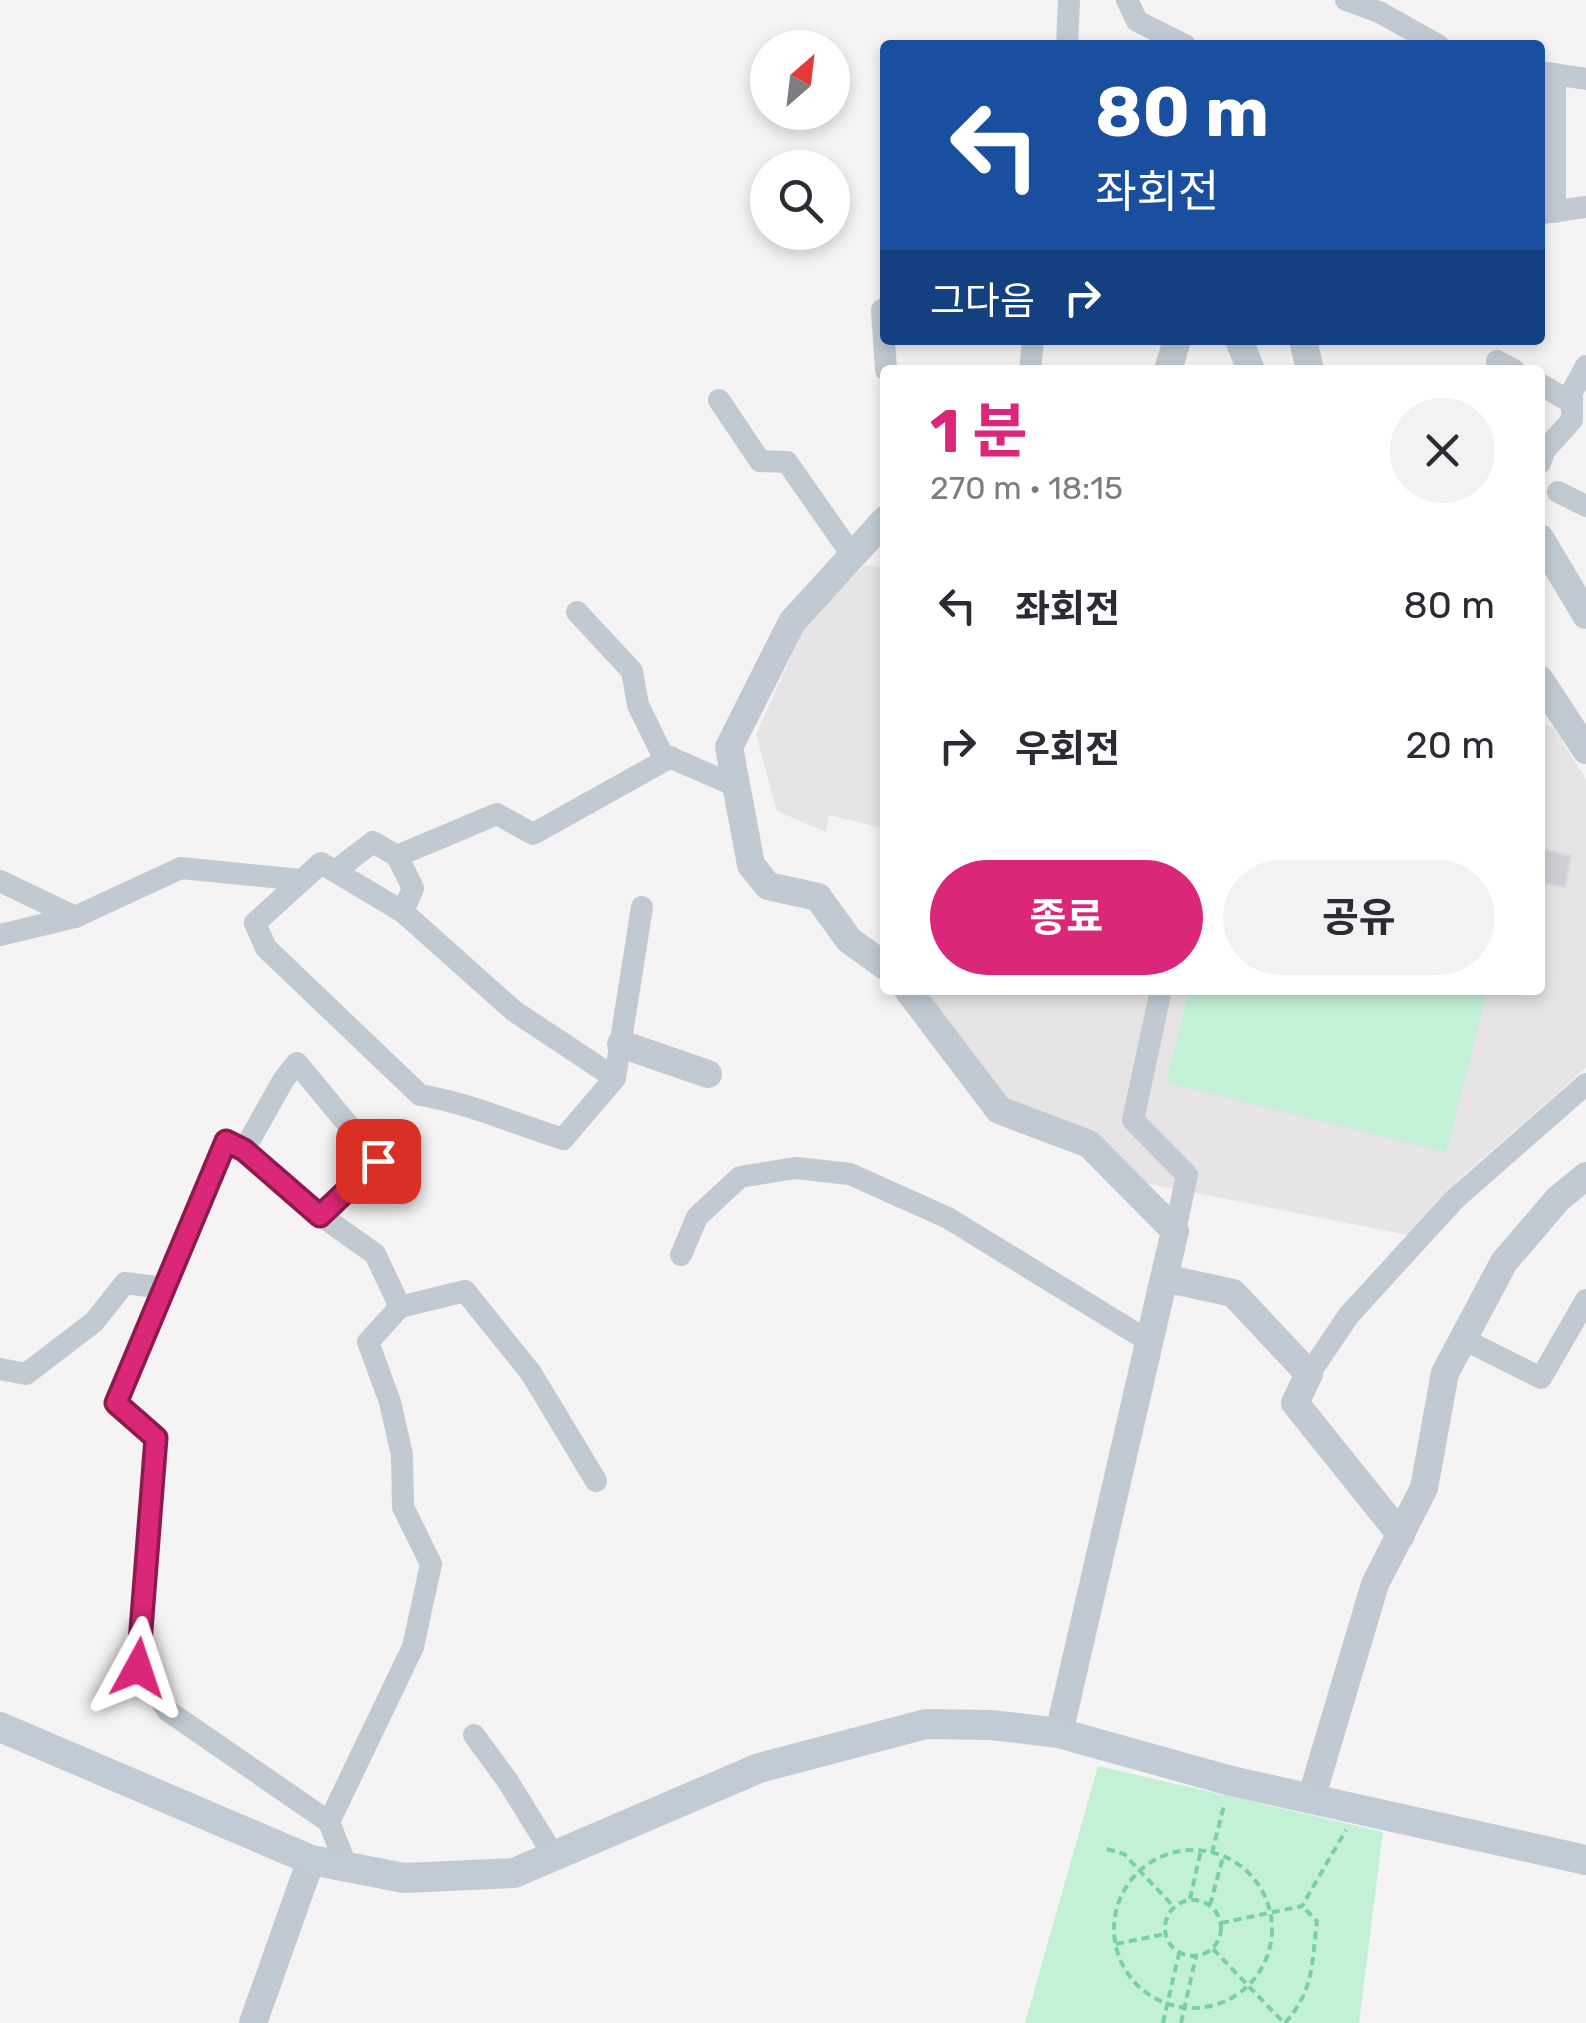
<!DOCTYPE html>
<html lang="ko">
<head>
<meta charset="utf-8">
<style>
  body { margin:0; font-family:Rubik,"Noto Sans KR",sans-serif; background:#f2f2f3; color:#2b2b33; height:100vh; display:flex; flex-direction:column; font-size:38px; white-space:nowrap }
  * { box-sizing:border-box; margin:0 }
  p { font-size:32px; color:#7c7c81 }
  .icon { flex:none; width:55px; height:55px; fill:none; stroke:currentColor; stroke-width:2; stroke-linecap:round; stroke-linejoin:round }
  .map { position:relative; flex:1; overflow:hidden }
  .panel { position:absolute; left:880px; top:365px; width:665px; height:630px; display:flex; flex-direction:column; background:#fff; border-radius:10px; box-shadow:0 5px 15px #0003 }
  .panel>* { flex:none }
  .guide { position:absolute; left:880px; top:40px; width:665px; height:305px; border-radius:10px; box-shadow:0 5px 15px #0003; background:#1a4fa0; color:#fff; overflow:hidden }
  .needle { width:65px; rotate:28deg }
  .controls { position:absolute; left:750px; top:30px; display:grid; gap:20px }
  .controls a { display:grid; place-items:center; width:100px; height:100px; border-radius:50%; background:#fff; box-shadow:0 5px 15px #0003; font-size:50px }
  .pin { position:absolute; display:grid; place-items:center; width:85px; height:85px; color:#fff; margin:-42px; border-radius:20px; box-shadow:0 5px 15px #0006 }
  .me { position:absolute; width:110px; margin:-55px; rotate:5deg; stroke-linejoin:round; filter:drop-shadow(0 0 8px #0008) }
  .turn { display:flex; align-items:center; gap:35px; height:210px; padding:0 50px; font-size:45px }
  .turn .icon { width:130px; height:130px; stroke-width:2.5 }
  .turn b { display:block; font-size:70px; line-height:85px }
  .then { display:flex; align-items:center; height:95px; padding:0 50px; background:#0003; gap:20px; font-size:38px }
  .round { display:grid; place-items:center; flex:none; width:105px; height:105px; border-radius:52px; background:#f2f2f3 }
  .summary { display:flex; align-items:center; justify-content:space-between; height:170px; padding:0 50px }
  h1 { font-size:60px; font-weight:700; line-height:75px; color:#db2777 }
  .primary-button { display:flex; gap:20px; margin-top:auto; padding:20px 50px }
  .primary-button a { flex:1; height:115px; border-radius:60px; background:#db2777; color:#fff; font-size:40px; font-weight:700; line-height:115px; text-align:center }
  .primary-button a+a { background:#f2f2f3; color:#2b2b33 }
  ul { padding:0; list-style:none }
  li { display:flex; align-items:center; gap:30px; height:140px; padding:0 50px }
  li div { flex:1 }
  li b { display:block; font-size:38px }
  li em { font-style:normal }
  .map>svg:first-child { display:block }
  .education { fill:#e6e4e5 }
  .green { fill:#c3f1d5 }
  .building { fill:#cdcfd5; stroke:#d7d9de; stroke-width:2.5 }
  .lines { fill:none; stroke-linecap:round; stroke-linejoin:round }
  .path { stroke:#7ad0a6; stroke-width:4; stroke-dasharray:8 5; stroke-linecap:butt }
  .minor { stroke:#c1cad2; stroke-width:22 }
  .tertiary { stroke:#c1cad2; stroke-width:28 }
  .secondary { stroke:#c1cbd6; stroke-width:30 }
  .route-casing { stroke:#8e194d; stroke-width:25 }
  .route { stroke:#db2777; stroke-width:18 }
</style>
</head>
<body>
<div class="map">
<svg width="1586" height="2023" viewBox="0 0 1586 2023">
  <rect width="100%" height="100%" fill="#f5f3f3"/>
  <g class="education">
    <polygon points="865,565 885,568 885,829 829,815 826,832 777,811 756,734 806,624"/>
    <polygon points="1540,724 1553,727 1586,779 1586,1068 1460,1178 1408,1235 1145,1183 1010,1107 920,990 1540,990"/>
  </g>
  <g class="green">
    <polygon points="1189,990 1487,990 1446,1152 1166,1082"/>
    <polygon points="1098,1766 1383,1832 1359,2023 1025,2023"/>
  </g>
  <polygon class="building" points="1540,849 1571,856 1565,887 1540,882"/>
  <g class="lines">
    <g class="path">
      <polyline points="1107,1849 1124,1854 1174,1907"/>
      <circle cx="1193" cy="1929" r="79"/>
      <polyline points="1212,1853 1224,1805"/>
      <polyline points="1190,1899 1201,1850"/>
      <circle cx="1193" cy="1928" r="28"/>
      <polyline points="1210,1905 1223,1857"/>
      <polyline points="1221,1923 1302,1906 1346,1830"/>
      <polyline points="1116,1944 1165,1934"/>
      <polyline points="1213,1949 1284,2023"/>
      <polyline points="1163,2023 1179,1953"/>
      <polyline points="1181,2023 1196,1956"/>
      <path d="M1285,2023C1314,1991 1312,1962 1317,1921L1302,1906"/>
    </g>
    <g class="minor">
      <polyline points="1127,0 1137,21 1185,45"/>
      <polyline points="1346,0 1379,12 1438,45"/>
      <polyline points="1067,45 1069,0"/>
      <polyline points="1540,72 1586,79"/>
      <polyline points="1555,212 1555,74"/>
      <polyline points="1543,213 1586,207"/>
      <polyline points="885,311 882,310 886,370"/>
      <polyline points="1497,361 1514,370"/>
      <polyline points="1030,370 1033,340"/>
      <polyline points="1540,384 1572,403"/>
      <polyline points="719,400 760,461 787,462 852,555"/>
      <polyline points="1540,463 1544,451 1572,420 1572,392 1586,366"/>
      <polyline points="1558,492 1586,506"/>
      <polyline points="577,612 632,671 638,705 662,754 736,786"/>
      <polyline points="335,871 373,842 397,856"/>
      <polyline points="0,881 75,917"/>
      <polyline points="642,907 615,1078 514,1011 403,912 413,888 397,856 497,814 533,834 671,757"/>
      <path d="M403,912L321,863L255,923L266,948L420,1095C469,1103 515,1124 563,1139L615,1078"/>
      <polyline points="0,935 75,917 181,868 302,880"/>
      <polyline points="1161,990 1133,1120 1187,1175 1175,1231"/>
      <polyline points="244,1150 284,1079 297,1063 378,1161 320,1216"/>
      <polyline points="681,1255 697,1217 740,1177 796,1168 850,1174 948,1218 1150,1342"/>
      <polyline points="400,1307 465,1291 531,1373 596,1481"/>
      <polyline points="1463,1339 1541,1378 1586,1300"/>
      <polyline points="0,1369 26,1374 94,1322 125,1283 164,1288"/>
      <polyline points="1309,1374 1349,1315 1455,1199 1586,1084"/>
      <polyline points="474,1735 507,1780 554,1856"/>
      <polyline points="329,1822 168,1711 139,1668 156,1438 117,1403 226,1141 244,1150 313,1210 375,1254 400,1307 368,1342 390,1402 402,1455 403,1507 431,1564 413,1647 329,1822 347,1868"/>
    </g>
    <g class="tertiary">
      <polyline points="1239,340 1251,370"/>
      <polyline points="1303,340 1310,370"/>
      <polyline points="1168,370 1177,340"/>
      <polyline points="885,520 792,622 729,747 751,865 768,886 818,897 849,940 885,966"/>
      <polyline points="1540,538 1586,615"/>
      <polyline points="1540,680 1586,750"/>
      <polyline points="908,990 999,1110 1089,1144 1175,1231 1164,1278 1233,1293 1309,1374 1295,1403 1401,1535"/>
      <polyline points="621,1044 708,1074"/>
      <polyline points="1059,1733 1164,1278"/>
      <polyline points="1311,1799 1375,1584 1424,1488 1445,1373 1504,1262 1558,1199 1586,1176"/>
      <polyline points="253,2023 311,1860"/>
    </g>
    <polyline class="secondary" points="0,1727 311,1860 404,1878 514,1873 759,1768 926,1724 991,1725 1059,1733 1231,1781 1586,1860"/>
  </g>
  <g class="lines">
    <g class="route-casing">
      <polyline id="route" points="138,1668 156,1438 116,1403 226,1141 244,1150 320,1216 378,1161"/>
    </g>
    <use href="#route" class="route"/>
  </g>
</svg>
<div class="controls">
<a><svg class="needle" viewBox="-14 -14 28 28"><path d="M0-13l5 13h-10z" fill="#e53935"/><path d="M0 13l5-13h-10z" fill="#7c7c81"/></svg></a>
<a><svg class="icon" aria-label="search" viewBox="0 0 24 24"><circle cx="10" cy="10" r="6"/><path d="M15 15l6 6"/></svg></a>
</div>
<div class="pin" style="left:378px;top:1161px;background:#d93025"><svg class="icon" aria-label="arrive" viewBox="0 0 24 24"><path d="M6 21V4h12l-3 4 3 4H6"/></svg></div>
<svg class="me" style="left:138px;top:1668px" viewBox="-20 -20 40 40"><path d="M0-17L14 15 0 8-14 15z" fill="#db2777" stroke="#fff" stroke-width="4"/></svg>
<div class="guide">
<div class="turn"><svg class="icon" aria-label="left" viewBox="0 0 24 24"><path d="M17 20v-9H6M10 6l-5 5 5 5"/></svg><div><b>80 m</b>좌회전</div></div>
<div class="then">그다음<svg class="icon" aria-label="right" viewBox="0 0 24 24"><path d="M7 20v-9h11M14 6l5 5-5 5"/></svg></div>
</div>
<section class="panel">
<div class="summary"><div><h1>1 분</h1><p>270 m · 18:15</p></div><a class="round"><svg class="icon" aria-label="close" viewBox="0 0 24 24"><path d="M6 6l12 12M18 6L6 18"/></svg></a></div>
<ul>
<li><svg class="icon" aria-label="left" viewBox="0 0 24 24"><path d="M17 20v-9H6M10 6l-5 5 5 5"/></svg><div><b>좌회전</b></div><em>80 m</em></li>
<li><svg class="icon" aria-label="right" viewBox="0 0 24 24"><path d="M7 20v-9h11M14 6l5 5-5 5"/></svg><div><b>우회전</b></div><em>20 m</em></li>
</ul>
<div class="primary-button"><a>종료</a><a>공유</a></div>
</section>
</div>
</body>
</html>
